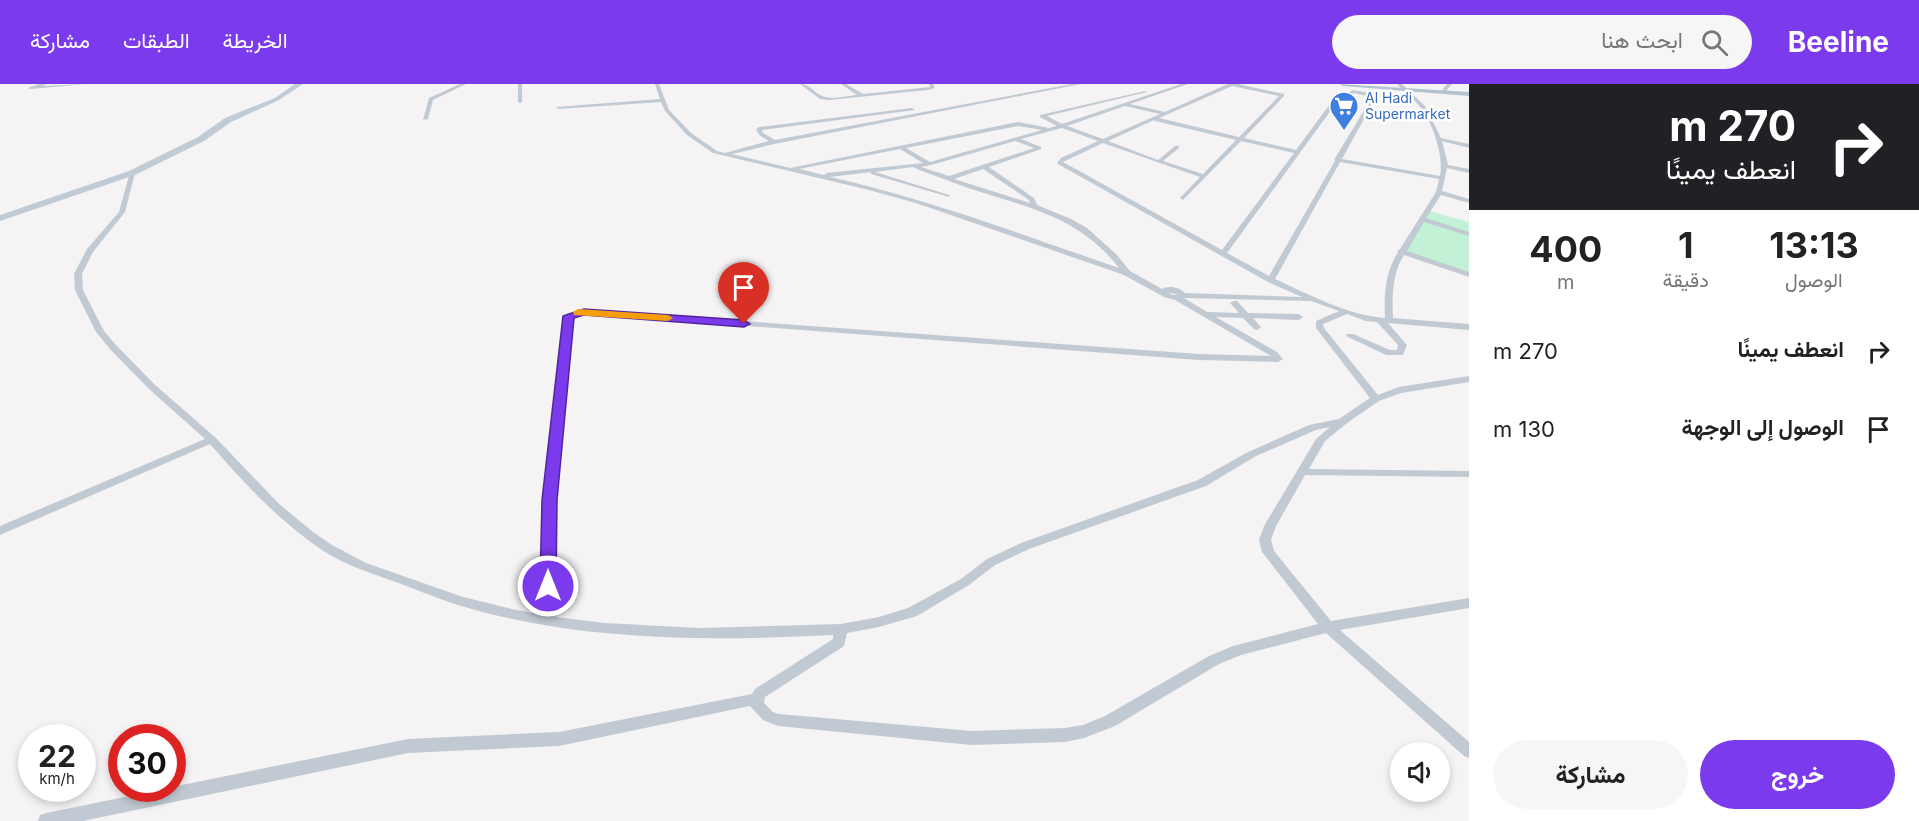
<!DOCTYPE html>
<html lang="ar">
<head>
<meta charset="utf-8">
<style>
  body { margin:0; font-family:Inter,Vazirmatn,sans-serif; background:#f6f6f6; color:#222; direction:rtl; height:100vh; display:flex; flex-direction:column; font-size:22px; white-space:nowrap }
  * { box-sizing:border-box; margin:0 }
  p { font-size:20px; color:#767676 }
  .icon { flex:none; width:33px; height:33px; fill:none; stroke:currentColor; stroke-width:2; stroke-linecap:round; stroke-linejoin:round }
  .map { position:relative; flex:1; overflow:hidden; direction:ltr }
  .side { display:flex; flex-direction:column; background:#fff; width:450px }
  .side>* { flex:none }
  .hud { background:#202124; color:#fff; overflow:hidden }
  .fabs { position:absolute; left:1390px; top:658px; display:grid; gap:12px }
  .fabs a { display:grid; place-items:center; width:60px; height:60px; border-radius:50%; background:#fff; box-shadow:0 3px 9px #0003; font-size:30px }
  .speed { position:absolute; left:18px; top:640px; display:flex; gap:12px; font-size:30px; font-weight:700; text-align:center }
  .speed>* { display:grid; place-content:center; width:78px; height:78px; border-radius:50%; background:#fff; box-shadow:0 3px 9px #0003; line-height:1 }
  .speed small { font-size:15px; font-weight:400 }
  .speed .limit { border:9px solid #d22; background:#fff; color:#111 }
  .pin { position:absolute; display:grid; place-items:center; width:51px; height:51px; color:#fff; margin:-62px -26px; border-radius:50% 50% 50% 0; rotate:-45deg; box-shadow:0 0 6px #0007 }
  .pin .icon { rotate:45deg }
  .me { position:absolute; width:66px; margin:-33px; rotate:0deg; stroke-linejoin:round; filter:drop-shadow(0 0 4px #0008) }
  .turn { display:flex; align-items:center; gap:21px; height:126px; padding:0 24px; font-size:27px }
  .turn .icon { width:78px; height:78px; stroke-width:2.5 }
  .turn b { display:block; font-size:42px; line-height:51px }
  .eta { display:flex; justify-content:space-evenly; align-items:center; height:102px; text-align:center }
  .eta b { font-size:36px; font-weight:700; line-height:42px }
  .cta { display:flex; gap:12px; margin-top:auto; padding:12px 24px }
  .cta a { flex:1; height:69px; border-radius:36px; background:#7c3aed; color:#fff; font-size:24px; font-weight:700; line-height:69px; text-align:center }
  .cta a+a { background:#f6f6f6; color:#222 }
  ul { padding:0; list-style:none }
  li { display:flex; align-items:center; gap:18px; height:78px; padding:0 24px }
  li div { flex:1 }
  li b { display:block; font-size:22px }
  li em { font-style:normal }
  header { display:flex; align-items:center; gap:36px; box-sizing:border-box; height:84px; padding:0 30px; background:#7c3aed; color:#fff }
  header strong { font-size:28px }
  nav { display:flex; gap:33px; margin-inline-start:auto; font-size:21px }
  .search { width:420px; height:54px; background:#f6f6f6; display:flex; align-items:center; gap:15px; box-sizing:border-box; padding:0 21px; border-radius:33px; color:#767676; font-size:22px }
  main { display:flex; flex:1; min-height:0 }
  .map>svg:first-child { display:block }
  .green { fill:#c3f1d5 }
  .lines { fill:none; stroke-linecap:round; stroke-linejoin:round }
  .street { fill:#c1cad2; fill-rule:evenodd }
  .secondary { fill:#c1cbd6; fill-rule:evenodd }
  .primary { fill:#b3c2d1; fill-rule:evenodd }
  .route { fill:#7c3aed; stroke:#51269a; stroke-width:1.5 }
  .slow { fill:#f59e0b }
  .labels { text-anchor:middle; stroke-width:5; stroke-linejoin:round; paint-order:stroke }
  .far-shop-label { font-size:14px; fill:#366cbe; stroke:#fff; text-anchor:start }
</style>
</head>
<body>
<header>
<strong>Beeline</strong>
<div class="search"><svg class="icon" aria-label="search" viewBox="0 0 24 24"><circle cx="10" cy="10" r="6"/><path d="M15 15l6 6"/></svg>ابحث هنا</div>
<nav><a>الخريطة</a><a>الطبقات</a><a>مشاركة</a></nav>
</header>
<main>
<section class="side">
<div class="hud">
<div class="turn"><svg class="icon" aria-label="right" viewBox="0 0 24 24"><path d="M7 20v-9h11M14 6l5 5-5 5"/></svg><div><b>270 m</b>انعطف يمينًا</div></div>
</div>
<div class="eta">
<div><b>13:13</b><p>الوصول</p></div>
<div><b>1</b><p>دقيقة</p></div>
<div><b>400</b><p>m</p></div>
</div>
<ul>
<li><svg class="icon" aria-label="right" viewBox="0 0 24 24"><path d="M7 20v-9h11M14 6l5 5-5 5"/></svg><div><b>انعطف يمينًا</b></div><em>270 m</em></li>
<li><svg class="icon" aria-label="arrive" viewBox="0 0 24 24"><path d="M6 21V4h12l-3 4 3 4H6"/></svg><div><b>الوصول إلى الوجهة</b></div><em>130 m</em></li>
</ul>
<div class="cta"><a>خروج</a><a>مشاركة</a></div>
</section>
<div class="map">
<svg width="1469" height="737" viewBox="0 0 1469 737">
  <rect width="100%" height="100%" fill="#f5f3f3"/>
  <polygon class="green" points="1429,127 1469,138 1469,189 1401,167"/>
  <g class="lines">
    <g class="street">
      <polygon points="39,0 46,0 43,2 88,0 30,5 28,4"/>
      <polygon points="460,0 466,0 433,16 428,35 423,36 429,14"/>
      <polygon points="518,0 522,0 522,18 520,19 518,18"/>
      <path d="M655,0H659L669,26L691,49L717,67L725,69L769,57L759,51L756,45L759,43L912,24L915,26L762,46L763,49L775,56L1072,0H1081L774,60L732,70L790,84L1018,38L1049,44L1057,42L1040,33V31L1145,7L1147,8L1047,32L1062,40L1181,0H1188L1130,20L1165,28L1228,0H1238L1284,10V12L1244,54L1296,66L1330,20L1353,6L1375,10L1376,13L1342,75L1440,92C1444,72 1433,40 1421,24C1414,15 1404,8 1397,0H1402L1425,22L1441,54L1469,60V64L1442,57L1448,81L1469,85V89L1447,84L1442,107L1469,115V119L1441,111L1426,134L1469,148V152L1424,138L1407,167L1469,188V193L1404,171C1392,190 1392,212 1393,234L1469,240V246L1388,239L1407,261L1403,271H1386L1346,252L1347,250H1353L1390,266H1397L1398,261L1377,238L1366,237L1347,230L1323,240L1324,244L1378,311L1399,303L1469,292V298L1401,309L1379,317L1347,339L1325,357L1309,385L1469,387V393L1305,391L1276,442L1271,456L1274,467L1331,537L1469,514V524L1340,546L1469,658V674L1464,672L1326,549L1241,571L1219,580L1115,642L1084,654L1065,658L972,661L778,642L763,636L750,622L559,662L408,669L83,737H38L40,731L46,729L164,705H172V703L408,655L559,648L752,610L755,605L833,555V551C711,557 584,558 465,523C446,518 428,510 409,503C379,491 349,484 322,466C279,437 244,399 210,360L0,451V442L205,355L148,304L110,265L96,248L75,206L74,190L87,165L119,128L130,88L135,89L125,128L93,168L82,190L83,206L104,247L116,261L154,300L216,354L278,419L313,448L332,461L366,479L463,513L512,525L543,531L544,415L563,235L567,229L590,226L1199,270L1271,272L1175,216L1164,213L1124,191L916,119L865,105L713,69L687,51L665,27L661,18L559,25L556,23L660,15ZM1232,2L1279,12L1239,53L1159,34ZM1354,9L1372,13L1334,76L1335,77L1269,192L1227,169L1334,22ZM1125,22L1160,30L1103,55L1067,42ZM1154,36L1155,37L1236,56L1203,90L1163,77L1179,64V62H1175L1158,76L1108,57ZM1018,42L1042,46L930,78L906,64ZM1062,44L1098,57L1061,74L1057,79L1058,80L1268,198L1302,213L1185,209C1180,203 1168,201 1162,205L1130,187L1116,170L1087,144L1071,135L1037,121L1034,114L989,83L1041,65V63L1021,55ZM1015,57L1034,64L949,92L921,83L931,81ZM1241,57L1294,69L1222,166L1063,78L1103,59L1200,93L1181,113L1180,114L1183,116ZM900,65L923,79L827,89L824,91L799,85ZM1340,78L1439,95L1436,108L1400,165L1397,167L1398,168C1385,189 1384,209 1385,234C1347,231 1310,211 1275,195ZM913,83C923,88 934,91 944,95C1008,121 1073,124 1119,184C1023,151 928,115 830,93L871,88V90L949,113V111L875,88ZM983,85L1029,116L1030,119L954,95ZM1167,208L1178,211H1173ZM1184,214L1311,217L1339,227L1316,237V244L1370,314L1339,335L1309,341L1248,368L1198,396L1021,459L987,475L961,495L908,524L879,533L841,540L700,544L605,539L556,533V415L571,235L573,233L590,230L1199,276L1278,278L1283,275L1277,268L1216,233L1243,234L1254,245L1257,246L1261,243L1253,234L1299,236L1303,233L1299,230L1248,229L1237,217H1234L1230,219L1239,229L1207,228ZM1330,343L1316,355L1264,442L1259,456L1262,468L1318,540L1233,562L1209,572L1105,632L1083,641L1065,644L972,647L779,630L773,628L764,619L765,613L844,562L847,549L879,543L917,532L969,501L995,481L1029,465L1206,402L1256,372L1316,346Z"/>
      <path d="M800,0C809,0 814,8 822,12C831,16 847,12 857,11L841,0H846L863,10L930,3L929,0H933L935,4L928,6L829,16L820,15Z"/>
      <polygon points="1447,0 1452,0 1444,9 1440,9"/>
    </g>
    <polygon class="secondary" points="295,0 303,0 279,16 231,38 204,57 135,91 0,137 0,131 129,87 198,53 225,34 275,14"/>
    <polygon class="primary" points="1339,0 1469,8 1469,12 1343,2"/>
  </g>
  <polygon class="route" points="584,225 744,236 750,240 744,243 584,231 574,234 557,416 556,502 548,508 540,502 542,416 563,232"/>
  <polygon class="slow" points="578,225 668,231 673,234 668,237 574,231 573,228"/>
  <defs>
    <g id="supermarket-pin" transform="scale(1.5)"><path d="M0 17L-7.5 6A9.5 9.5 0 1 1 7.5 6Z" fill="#3f7fe0" stroke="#fff"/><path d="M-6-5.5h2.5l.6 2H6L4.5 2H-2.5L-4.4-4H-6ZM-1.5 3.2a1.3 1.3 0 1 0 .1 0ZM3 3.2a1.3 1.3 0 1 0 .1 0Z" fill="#fff"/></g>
  </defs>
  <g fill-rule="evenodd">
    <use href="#supermarket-pin" x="1344" y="22"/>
  </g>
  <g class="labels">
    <g class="far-shop-label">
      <text x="1365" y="19">Al Hadi<tspan x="1365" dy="16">Supermarket</tspan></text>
    </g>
  </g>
</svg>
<div class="fabs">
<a><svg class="icon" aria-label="sound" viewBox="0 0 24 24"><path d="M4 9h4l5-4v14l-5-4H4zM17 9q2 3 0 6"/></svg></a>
</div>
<div class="speed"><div>22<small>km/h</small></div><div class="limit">30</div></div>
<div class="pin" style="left:744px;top:240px;background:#d93025"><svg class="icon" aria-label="arrive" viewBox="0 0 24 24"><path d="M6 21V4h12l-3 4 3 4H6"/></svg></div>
<svg class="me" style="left:548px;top:502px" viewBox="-20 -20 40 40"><circle r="17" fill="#7c3aed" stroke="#fff" stroke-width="3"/><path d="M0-11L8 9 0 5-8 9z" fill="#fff"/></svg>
</div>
</main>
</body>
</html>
